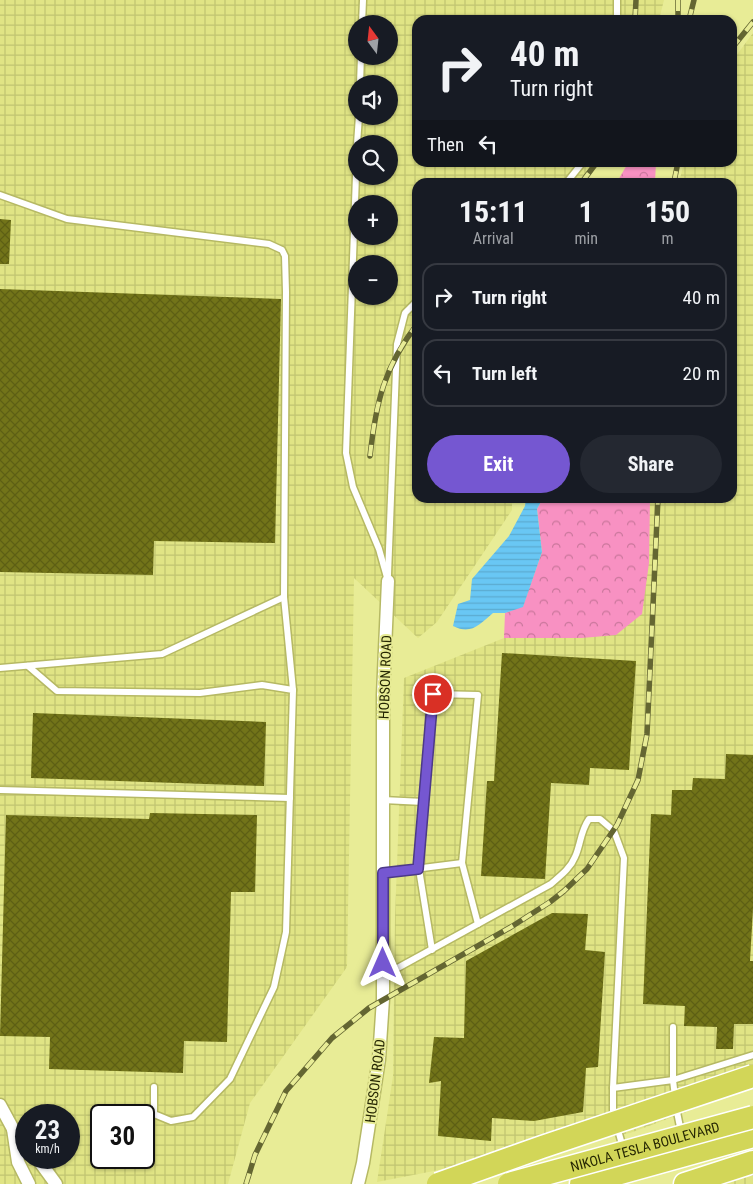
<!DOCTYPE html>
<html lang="en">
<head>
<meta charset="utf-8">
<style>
  body { margin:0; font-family:"Roboto Condensed",sans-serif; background:#242831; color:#f1f3f6; height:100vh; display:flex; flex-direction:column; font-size:19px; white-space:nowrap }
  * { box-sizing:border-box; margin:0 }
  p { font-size:16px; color:#9ea1a6 }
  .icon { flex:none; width:28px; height:28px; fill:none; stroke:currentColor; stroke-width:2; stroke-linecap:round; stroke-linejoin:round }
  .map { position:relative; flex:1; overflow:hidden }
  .drawer { position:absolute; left:412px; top:178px; width:325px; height:325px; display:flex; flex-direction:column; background:#171b24; border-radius:15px; box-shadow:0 1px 4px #0004 }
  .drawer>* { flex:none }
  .guide { position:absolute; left:412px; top:15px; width:325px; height:152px; border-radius:15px; box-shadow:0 1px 4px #0004; background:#171b24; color:#f1f3f6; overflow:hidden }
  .needle { width:32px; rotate:345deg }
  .fabs { position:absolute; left:348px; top:15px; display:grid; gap:10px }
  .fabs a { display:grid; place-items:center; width:50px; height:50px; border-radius:50%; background:#171b24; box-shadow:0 1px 4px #0004; font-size:25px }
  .speed { position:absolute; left:15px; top:1104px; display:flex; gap:10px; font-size:25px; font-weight:700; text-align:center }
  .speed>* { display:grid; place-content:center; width:65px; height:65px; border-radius:50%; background:#171b24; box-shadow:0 1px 4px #0004; line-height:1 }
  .speed small { font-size:12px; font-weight:400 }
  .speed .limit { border:2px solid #111; border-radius:8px; background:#fff; color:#111 }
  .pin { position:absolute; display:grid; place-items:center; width:42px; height:42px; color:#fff; margin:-21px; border:2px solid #fff; border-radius:50%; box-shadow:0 1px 5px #0007 }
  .me { position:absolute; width:55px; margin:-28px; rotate:0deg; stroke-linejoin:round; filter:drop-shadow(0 0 4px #0008) }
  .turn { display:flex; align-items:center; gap:18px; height:105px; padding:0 15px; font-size:22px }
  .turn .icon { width:65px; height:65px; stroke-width:2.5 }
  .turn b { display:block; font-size:35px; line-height:42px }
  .then { display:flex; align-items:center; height:48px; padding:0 15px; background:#0003; gap:10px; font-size:19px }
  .eta { display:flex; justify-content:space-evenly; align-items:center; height:85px; text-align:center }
  .eta b { font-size:30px; font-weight:700; line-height:35px }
  .button { display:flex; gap:10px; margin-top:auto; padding:10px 15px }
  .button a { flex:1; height:58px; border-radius:30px; background:#7557d1; color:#fff; font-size:20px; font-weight:700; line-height:58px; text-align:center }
  .button a+a { background:#242831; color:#f1f3f6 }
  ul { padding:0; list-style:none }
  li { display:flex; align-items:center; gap:15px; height:68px; margin:0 10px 8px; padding:0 5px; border:2px solid #363941; border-radius:15px }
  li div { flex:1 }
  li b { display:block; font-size:19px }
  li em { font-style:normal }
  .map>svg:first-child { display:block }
  .industrial { fill:url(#industrial-grid); fill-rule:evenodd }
  .forest { fill:url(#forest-crowns) }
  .water { fill:url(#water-rules) }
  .building { fill:url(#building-cross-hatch) }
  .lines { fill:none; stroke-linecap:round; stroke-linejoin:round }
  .lane-casing { stroke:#b6b964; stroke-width:9 }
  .street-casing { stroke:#b6b964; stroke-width:15 }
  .highway-casing { stroke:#fff; stroke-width:25 }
  .lane { stroke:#fff; stroke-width:6 }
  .street { stroke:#fff; stroke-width:12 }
  .highway { stroke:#d2d658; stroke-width:22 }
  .rail-casing { stroke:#646632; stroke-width:5.5 }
  .rail { stroke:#e8ec96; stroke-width:4; stroke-dasharray:11; stroke-linecap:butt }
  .highway-bridge-casing { stroke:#fff; stroke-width:25; stroke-linecap:butt }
  .highway-bridge { stroke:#d2d658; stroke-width:22 }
  .route-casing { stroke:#4c3988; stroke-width:12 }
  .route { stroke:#7557d1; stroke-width:9 }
  .labels { text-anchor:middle; stroke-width:4; stroke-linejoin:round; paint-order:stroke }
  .street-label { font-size:14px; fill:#262703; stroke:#e8ec96 }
</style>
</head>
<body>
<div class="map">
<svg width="753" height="1184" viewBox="0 0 753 1184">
  <defs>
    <pattern id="industrial-grid" width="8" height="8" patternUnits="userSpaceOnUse" patternTransform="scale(1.25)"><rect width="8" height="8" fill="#e0e485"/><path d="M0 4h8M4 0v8" fill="none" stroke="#c0c471"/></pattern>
    <pattern id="forest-crowns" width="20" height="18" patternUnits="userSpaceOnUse" patternTransform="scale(1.25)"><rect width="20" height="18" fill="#f891c2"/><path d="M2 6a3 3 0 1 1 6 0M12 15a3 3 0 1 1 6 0" fill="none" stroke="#c9769b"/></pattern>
    <pattern id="water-rules" width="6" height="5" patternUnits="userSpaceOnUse" patternTransform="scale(1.25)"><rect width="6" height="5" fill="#69c7f4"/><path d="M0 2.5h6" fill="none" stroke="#5babd0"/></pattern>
    <pattern id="building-cross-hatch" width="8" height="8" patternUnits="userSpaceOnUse" patternTransform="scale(1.25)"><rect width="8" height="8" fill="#727419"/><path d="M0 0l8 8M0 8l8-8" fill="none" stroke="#5d5f14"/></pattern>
  </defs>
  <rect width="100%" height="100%" fill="#e8ec96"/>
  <g class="industrial">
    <path d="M0,0H664L659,20H418V162L597,163L585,182H418V498H512V510L437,622L418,638L354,578L347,967L250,1103L228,1184H0ZM356,24H389V56H356ZM356,84H389V116H356ZM356,144H389V176H356ZM356,204H389V236H356ZM356,264H389V296H356ZM26,1115H69V1158H26ZM101,1115H144V1158H101Z"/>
    <polygon points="753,33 753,1087 630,1133 377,1182 393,1076 395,918 404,678 504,638 582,638 650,498 732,498 732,182 679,182 684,163 732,162 733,60"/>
    <polygon points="753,1170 753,1184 719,1184"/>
  </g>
  <g class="forest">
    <polygon points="628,163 656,163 655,182 617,182"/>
    <polygon points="543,498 650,498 649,563 642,614 616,635 582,638 504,638 505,613 523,606 542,552 537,509"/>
  </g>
  <path class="water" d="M526,498H543L537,509L542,552L523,607L505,613H493C479,625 471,635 453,626L458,604L470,600L472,579L509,536L525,506Z"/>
  <g class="building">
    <polygon points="0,219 11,220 9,264 0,264"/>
    <polygon points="0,289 281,299 275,543 154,541 153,575 0,572"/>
    <polygon points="502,653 636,661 629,770 590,768 589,785 551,783 545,879 481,876 487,781 494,781"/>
    <polygon points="33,713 266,722 264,786 31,778"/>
    <polygon points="726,754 753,755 753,909 750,961 753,961 753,1024 734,1024 733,1049 716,1049 717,1027 684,1026 685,1006 643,1004 651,814 671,815 672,790 692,790 693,778 725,779"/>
    <polygon points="150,813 257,815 255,892 231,892 227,1042 184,1041 183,1073 49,1069 50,1037 0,1036 6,815 149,819"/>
    <polygon points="552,913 588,914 585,950 605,952 598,1067 586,1068 583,1112 534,1121 492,1118 491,1141 438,1136 441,1081 429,1083 434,1037 464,1038 466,961"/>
  </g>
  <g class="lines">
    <g class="lane-casing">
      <g id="lane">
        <polyline points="617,20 617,0"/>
        <polyline points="362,24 363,0"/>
        <polyline points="360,84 361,56"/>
        <polyline points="357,144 359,116"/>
        <polyline points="356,175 346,453 353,487 379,549 388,581"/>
        <polyline points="567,182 583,162"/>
        <polyline points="0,195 67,219 269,244 282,250 285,256 286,292 284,597 162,654 0,668"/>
        <polyline points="388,575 397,344 405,313 418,300"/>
        <polyline points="284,597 293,690"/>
        <polyline points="28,666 57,691 200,693 262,685 293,690 286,932 274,987 230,1079 193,1117 171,1121 154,1114 154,1087"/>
        <polyline points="0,790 290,798"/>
        <polyline points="383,800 424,802"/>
        <polyline points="383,873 462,863"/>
        <polyline points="432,950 419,869 433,694 478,695 462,863 478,924"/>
        <path d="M383,976L551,884C560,876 570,869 575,857C581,844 580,832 589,819H600L614,831L624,858L613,1088L673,1080L753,1055"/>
        <polyline points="673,1027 673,1080 675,1097"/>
        <polyline points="613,1088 613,1112 623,1148"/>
        <polyline points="676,1107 681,1132"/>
      </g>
    </g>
    <g class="street-casing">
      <g id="street">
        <polyline points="0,1105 13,1129 26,1144"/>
        <polyline points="13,1129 18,1162 29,1184"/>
        <polyline points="37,1158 56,1184"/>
        <polyline points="358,1184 363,1163 379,1059 383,999 383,695 388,581"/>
      </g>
    </g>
    <g class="highway-casing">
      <g id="highway">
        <polyline points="581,1184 753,1136"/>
        <polyline points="685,1184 753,1162"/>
      </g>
    </g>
    <use href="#lane" class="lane"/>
    <use href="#street" class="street"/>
    <use href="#highway" class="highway"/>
    <g class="rail-casing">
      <g id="rail">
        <polyline points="678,0 678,20"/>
        <polyline points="635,20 636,0"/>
        <polyline points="689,20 694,0"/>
        <polyline points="732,48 753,22"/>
        <polyline points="582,182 597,162"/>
        <polyline points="674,182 678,162"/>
        <path d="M370,456C376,402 384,367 418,323"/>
        <polyline points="246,1184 255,1155 286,1091 332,1038 369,1008 511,927 550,902 564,891 587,869 617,825 638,780 647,734 658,498"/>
      </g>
    </g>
    <use href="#rail" class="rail"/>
    <g class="highway-bridge-casing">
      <g id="highway-bridge">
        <polyline points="438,1184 542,1147 753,1076"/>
        <path id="s1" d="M509,1184L753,1117"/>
      </g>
    </g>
    <use href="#highway-bridge" class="highway-bridge"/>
  </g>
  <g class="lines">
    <g class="route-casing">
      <polyline id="route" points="383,963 383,873 418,869 433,694"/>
    </g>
    <use href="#route" class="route"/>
  </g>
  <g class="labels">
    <g class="street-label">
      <text transform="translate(385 677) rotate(-88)" y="5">HOBSON ROAD</text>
      <text transform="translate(375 1081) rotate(-83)" y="5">HOBSON ROAD</text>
      <text dy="5" stroke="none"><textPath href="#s1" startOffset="141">NIKOLA TESLA BOULEVARD</textPath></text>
    </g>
  </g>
</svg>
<div class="fabs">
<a><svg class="needle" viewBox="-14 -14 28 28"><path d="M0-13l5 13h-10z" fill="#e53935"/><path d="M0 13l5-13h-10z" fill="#9ea1a6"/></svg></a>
<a><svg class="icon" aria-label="sound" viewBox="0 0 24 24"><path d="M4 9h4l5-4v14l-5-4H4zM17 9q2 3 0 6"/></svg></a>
<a><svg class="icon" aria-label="search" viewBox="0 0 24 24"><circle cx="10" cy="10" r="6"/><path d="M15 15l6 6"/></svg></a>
<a>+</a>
<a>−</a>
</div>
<div class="speed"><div>23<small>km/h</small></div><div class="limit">30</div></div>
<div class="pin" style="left:433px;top:694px;background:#d93025"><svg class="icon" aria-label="arrive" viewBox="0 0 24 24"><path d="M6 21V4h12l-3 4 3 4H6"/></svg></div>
<svg class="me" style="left:383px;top:963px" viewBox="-20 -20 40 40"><path d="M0-17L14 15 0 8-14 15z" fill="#7557d1" stroke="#fff" stroke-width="4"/></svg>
<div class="guide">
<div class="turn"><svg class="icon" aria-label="right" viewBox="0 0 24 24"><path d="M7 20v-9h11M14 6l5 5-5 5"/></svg><div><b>40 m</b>Turn right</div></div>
<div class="then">Then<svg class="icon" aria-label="left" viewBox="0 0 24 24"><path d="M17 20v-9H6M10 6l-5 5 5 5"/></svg></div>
</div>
<section class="drawer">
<div class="eta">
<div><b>15:11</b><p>Arrival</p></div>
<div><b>1</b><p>min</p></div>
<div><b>150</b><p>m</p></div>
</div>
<ul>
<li><svg class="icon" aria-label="right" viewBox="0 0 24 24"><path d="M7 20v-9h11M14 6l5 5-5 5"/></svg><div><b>Turn right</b></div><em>40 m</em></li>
<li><svg class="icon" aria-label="left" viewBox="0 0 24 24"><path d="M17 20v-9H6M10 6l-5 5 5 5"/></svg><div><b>Turn left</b></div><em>20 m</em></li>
</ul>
<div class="button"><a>Exit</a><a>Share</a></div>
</section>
</div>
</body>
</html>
